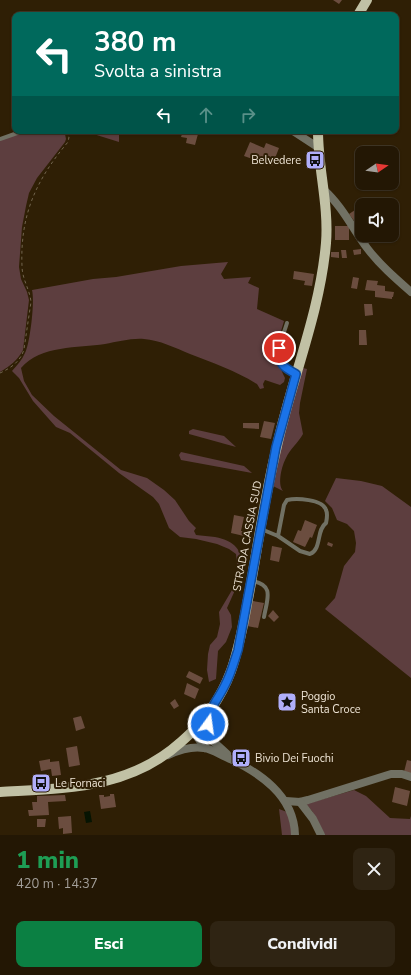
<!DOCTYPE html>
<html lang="it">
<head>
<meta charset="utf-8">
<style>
  body { margin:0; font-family:"Nunito Sans",sans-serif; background:#2f2413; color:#f1f3f6; height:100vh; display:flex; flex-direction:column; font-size:15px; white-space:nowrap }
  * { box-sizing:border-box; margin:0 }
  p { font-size:13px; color:#a39f9a }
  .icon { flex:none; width:22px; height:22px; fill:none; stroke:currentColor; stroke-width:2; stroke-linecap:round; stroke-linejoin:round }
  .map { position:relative; height:835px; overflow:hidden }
  .side { display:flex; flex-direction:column; background:#231704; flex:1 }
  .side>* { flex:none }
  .banner { position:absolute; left:12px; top:12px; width:387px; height:122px; border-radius:8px; box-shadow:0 1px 3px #0004,0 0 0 1px #403626; background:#00695c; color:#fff; overflow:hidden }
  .needle { width:26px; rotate:77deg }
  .buttons { position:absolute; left:355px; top:146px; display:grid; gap:8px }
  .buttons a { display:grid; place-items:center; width:44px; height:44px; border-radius:8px; background:#231704; box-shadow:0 1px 3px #0004,0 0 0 1px #403626; font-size:20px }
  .pin { position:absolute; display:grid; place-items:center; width:34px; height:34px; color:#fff; margin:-17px; border:2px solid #fff; border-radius:50%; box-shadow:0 1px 4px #0007 }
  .me { position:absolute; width:44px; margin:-22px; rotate:14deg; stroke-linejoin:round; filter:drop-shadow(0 0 3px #0008) }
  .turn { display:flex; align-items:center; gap:14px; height:84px; padding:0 16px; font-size:18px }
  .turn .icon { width:52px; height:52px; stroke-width:2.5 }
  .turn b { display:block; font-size:28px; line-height:34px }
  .lanes { display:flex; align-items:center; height:38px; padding:0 16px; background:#0003; justify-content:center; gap:20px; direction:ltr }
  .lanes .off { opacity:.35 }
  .round { display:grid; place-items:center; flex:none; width:42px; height:42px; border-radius:8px; background:#2f2413 }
  .summary { display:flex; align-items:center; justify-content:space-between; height:68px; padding:0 16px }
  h1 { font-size:24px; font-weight:800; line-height:30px; color:#1e9e55 }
  .action { display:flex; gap:8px; margin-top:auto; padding:8px 16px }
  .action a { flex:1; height:46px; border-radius:8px; background:#0b8043; color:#fff; font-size:16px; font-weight:800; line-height:46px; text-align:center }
  .action a+a { background:#2f2413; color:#f1f3f6 }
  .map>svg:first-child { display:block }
  .green { fill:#5d3e3f }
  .water { fill:#061402 }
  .building { fill:#6b4d3f }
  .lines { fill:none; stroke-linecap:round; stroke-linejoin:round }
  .path { stroke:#72654e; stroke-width:1; stroke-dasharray:3 3; stroke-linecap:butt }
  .service { stroke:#717164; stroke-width:4 }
  .minor { stroke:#717164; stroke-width:8 }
  .tertiary { stroke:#717164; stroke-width:8 }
  .primary { stroke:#c1c1a5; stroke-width:10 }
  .route-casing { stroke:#114b97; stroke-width:10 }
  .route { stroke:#1a73e8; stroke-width:7 }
  .labels { text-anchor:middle; stroke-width:4; stroke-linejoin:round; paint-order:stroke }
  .poi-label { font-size:11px; fill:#ede3d4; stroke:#2f1f05; text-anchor:start }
  .street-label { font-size:11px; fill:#ede3d4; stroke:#2f1f05 }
</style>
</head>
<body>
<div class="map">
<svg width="411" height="835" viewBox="0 0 411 835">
  <rect width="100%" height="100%" fill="#2f1f05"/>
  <g class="green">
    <path d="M28,131H59L65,134L66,139L65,142L37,178L29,193L26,206L22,227L19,267L21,279L27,292L29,300L23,350C18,360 10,366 0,372V140Z"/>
    <polygon points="66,131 119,131 119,142 87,132 72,133"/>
    <path d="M228,262L221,274L224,279L251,277L248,283L259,288L257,309L284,321C277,345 273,354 285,378L284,382L280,385L265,380L263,384L264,388L260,389L257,384C236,371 213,363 190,354C176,348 159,340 144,339C131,338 117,342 105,344C78,348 41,345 21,368L24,381L32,395L54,416L121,470L147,478L164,490L175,500L189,521L196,528L194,531L196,535C202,536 209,536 215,537C258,545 239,582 227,608L231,615L232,627L226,642L218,651L216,679L209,682L207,670L208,654L210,645L217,637L220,624L219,612L232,590L238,574L236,554L229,549L217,544L196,539L180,537L169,528L159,504L153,497L119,473L70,433L56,427L33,401L19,378L12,371C17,365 22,360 25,353C30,343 35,301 32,290L93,279L116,277L181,266Z"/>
    <path d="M303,368L307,369L300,403L299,413L303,434C298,443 290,449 286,458C282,465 277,484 283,491L273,486L285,428Z"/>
    <polygon points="193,429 224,436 236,447 189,434 189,431"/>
    <polygon points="181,452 244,466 252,473 181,460 179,455"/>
    <polygon points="336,478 361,481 382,486 411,507 411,678 325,609 335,598 344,566 355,552 356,543 354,531 347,524 337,520 332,508 325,501"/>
    <polygon points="354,790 366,796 390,818 410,819 411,816 411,835 325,835 312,811 306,804"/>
    <polygon points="279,809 287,812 290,819 292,835 282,835"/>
  </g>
  <polygon class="water" points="90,811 92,822 86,823 84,812"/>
  <g class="building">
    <polygon points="333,0 342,0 339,4"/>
    <polygon points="183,131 198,134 195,145 186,143 187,138 181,137"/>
    <polygon points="250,142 264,148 266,143 279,148 272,166 244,156"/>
    <polygon points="361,206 362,208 362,223 358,226 349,214"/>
    <rect x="335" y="226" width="14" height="14"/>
    <polygon points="361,249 361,254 354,255 353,250"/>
    <polygon points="341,250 346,250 347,258 342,258"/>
    <polygon points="331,252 339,252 339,258 331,257"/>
    <polygon points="294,271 314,274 312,286 304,285 305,281 293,279"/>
    <polygon points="353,277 359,278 357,289 351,288"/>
    <polygon points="367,280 378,281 377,285 385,286 385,291 394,292 393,297 392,297 392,299 375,297 375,291 365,290"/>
    <polygon points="364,304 372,304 373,315 365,316"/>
    <polygon points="359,330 366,330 367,345 359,345"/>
    <polygon points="264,421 275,423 271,439 260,437"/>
    <polygon points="243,423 259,423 259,429 243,428"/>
    <polygon points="234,515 244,517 241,531 245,531 244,536 231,533"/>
    <polygon points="305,520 317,525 312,538 310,537 305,547 293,542 298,530 301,531"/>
    <polygon points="328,542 333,544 332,547 327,545"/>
    <polygon points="272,546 282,548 279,562 270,560"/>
    <polygon points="253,601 264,603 258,628 247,626"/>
    <polygon points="273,610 279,617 274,622 268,616"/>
    <polygon points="189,671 203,678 200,684 186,677"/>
    <polygon points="187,683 199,689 195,699 184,694"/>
    <polygon points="175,699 179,706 174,709 170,703"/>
    <polygon points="81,716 85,728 76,731 73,718"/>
    <polygon points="77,746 80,765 69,767 66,748"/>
    <polygon points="50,759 50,762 59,761 61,775 52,776 51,769 41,771 39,761"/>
    <polygon points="407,760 411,761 411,774 404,772"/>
    <polygon points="395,787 410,791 407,806 392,802"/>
    <polygon points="110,794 114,794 116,807 101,809 99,795 104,795 104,797 110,796"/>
    <polygon points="65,795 66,801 48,802 49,815 29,816 28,810 33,810 32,802 37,802 37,796"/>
    <polygon points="71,816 72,833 63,834 63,828 59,829 58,817"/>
    <polygon points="37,819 46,819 45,827 37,827"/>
  </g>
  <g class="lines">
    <path class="path" d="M0,373C11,368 21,361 24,349L31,302C30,290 22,279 22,266C20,215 36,180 68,142L69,137L65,131"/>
    <g class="service">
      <polyline points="0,139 23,131"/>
      <path d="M287,323C280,346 269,360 296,374"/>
      <path d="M261,529L278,536L300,551L310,554C322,549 316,530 326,523C327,518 328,514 326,510C323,499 296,498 287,500L284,505L278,536"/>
      <path d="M252,581C275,585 267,599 264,617"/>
    </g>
    <g class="minor">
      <polyline points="293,131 319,148"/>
      <path d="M324,190C342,206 353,229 367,248C380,265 395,278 411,292"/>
      <polyline points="286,801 300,802 308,800 391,774 402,774 411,777"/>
      <polyline points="300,802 313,819 321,835"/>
    </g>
    <g class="tertiary">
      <polyline points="210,711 208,725 210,738"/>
      <polyline points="195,729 204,733 227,754"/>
      <polyline points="195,729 198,738 205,748"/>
      <path d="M168,755C179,750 192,746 204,748C212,749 219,754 226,757C259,772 294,795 295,835"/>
    </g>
    <g class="primary">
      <polyline points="358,15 367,0"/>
      <path d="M0,792C66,788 129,789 181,742C203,723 221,698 231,671C240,646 244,620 249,594C258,545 265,495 277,446C292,378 320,313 326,243C329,205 318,169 318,131"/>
    </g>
  </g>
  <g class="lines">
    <g class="route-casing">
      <path id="route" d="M208,724C209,707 218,700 225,685C231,674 234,662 238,650L276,447L296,374C283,367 278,364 279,348"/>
    </g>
    <use href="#route" class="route"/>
  </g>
  <defs>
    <g id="bus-square" transform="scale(1)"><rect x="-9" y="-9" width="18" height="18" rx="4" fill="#b0aefa" stroke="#2f1f05"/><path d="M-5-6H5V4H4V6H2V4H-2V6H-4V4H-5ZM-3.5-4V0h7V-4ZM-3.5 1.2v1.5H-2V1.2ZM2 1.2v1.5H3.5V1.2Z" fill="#111"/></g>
    <g id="sight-square" transform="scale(1)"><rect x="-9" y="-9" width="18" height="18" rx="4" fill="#b0aefa" stroke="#2f1f05"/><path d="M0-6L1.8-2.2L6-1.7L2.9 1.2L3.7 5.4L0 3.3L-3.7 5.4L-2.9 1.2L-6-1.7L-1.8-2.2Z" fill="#111"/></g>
  </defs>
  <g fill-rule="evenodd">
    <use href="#bus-square" x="315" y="160"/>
    <use href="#sight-square" x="287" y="702"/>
    <use href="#bus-square" x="241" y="758"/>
    <use href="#bus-square" x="41" y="783"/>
  </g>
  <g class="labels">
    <g class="poi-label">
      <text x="301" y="164" text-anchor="end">Belvedere</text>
      <text x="301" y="700">Poggio<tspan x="301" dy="13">Santa Croce</tspan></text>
      <text x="255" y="762">Bivio Dei Fuochi</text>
      <text x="55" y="787">Le Fornaci</text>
    </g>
    <g class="street-label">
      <text transform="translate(247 536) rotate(-79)" y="4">STRADA CASSIA SUD</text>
    </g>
  </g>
</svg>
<div class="buttons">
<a><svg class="needle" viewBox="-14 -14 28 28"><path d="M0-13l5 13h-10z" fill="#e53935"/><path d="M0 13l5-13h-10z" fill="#a39f9a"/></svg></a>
<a><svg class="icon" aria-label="sound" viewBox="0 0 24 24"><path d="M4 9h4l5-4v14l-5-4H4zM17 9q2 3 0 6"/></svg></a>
</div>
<div class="pin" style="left:279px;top:348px;background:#d93025"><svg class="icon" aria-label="arrive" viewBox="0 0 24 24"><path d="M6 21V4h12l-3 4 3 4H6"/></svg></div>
<svg class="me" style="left:208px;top:724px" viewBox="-20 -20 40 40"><circle r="17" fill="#1a73e8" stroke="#fff" stroke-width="3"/><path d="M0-11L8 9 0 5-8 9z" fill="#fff"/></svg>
<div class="banner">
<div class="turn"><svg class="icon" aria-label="left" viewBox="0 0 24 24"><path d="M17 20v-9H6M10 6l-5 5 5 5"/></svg><div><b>380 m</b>Svolta a sinistra</div></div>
<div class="lanes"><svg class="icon" aria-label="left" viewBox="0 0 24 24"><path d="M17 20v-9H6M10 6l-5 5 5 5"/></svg><svg class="icon off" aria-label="ahead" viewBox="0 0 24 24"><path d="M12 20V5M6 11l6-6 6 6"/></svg><svg class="icon off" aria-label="right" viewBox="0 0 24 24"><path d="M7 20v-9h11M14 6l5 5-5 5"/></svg></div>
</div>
</div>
<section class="side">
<div class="summary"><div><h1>1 min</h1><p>420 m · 14:37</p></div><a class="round"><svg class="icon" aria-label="close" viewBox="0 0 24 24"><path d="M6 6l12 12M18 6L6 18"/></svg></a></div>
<div class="action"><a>Esci</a><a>Condividi</a></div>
</section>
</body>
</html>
